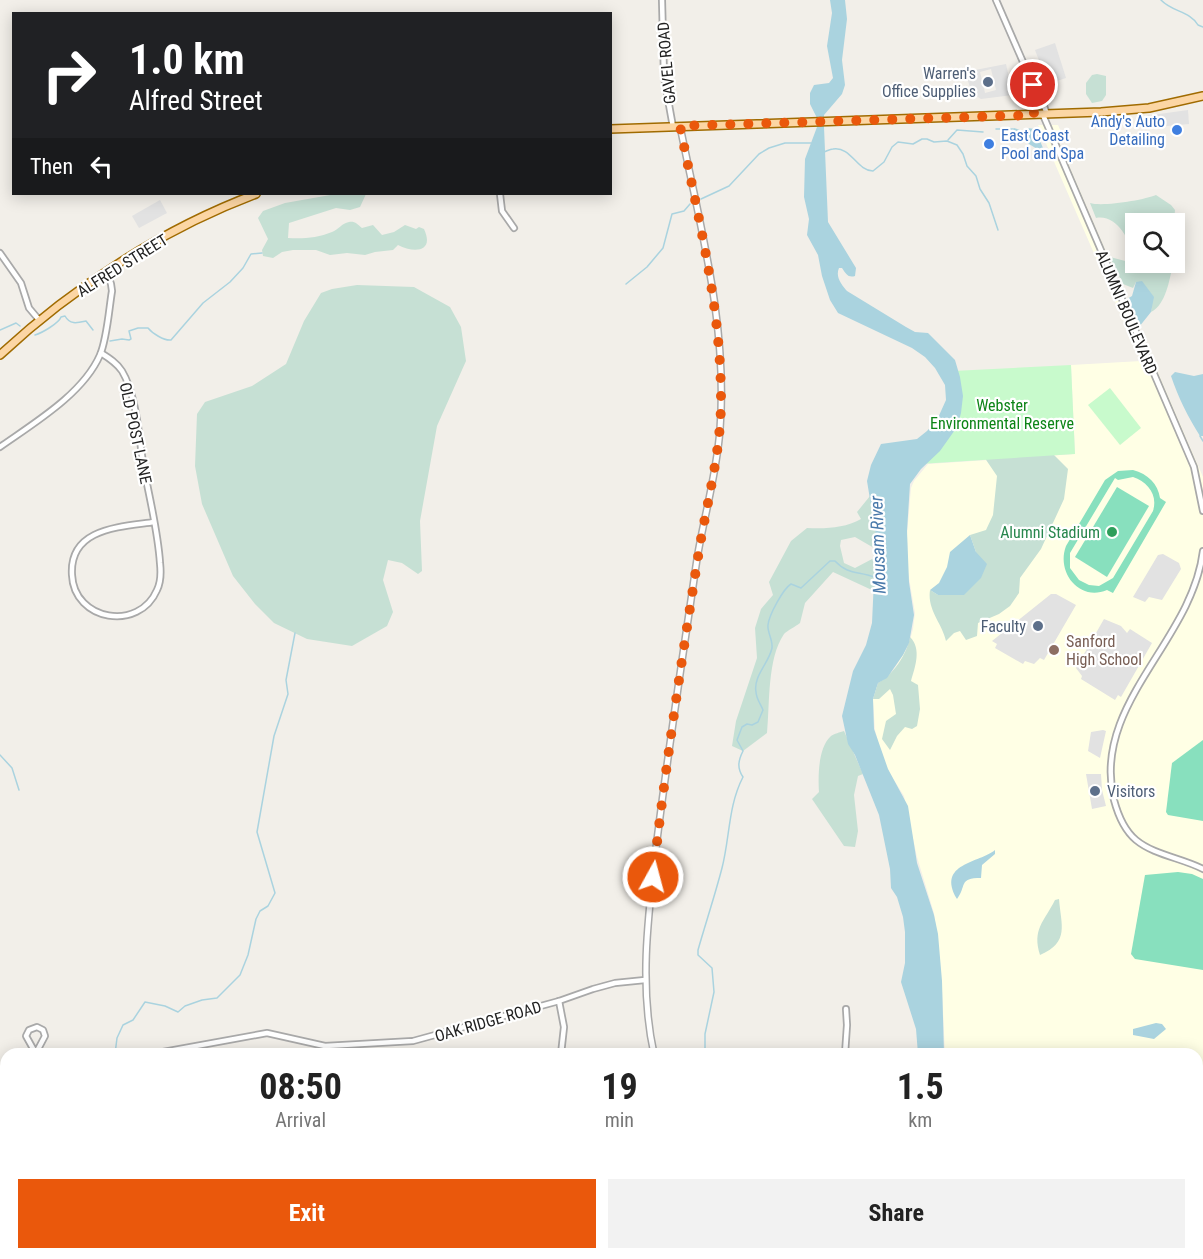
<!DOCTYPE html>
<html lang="en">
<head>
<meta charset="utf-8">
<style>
  body { margin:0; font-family:"Roboto Condensed",sans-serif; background:#f2f2f2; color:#222; height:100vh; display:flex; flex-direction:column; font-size:22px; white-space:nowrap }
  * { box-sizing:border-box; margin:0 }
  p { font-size:20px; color:#767676 }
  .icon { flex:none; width:33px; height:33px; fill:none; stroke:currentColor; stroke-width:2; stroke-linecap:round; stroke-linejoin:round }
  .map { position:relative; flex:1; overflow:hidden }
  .sheet { position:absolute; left:0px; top:1048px; width:1203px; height:212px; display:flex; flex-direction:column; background:#fff; border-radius:18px 18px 0 0; box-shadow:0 3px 15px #0003 }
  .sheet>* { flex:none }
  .hud { position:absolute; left:12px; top:12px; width:600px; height:183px; border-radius:0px; box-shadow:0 3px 15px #0003; background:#202124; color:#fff; overflow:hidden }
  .controls { position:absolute; left:1125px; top:213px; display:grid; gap:12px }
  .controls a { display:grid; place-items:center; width:60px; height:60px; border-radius:0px; background:#fff; box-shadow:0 3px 15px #0003; font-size:30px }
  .pin { position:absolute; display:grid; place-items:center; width:51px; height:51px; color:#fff; margin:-26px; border:3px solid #fff; border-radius:50%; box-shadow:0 2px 6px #0007 }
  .me { position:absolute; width:66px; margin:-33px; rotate:7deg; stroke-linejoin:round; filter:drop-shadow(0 0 4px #0008) }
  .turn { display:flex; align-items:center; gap:21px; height:126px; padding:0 18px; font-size:27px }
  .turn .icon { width:78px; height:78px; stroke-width:2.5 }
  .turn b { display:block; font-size:42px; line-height:51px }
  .then { display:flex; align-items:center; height:57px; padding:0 18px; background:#0003; gap:12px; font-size:22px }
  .eta { display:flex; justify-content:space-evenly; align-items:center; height:102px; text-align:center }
  .eta b { font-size:36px; font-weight:700; line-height:42px }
  .cta { display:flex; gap:12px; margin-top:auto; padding:12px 18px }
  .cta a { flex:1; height:69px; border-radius:0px; background:#ea580c; color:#fff; font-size:24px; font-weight:700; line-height:69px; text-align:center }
  .cta a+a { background:#f2f2f2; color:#222 }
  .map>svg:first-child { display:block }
  .education { fill:#ffffe5 }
  .wetland { fill:#c6e0d4 }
  .park { fill:#c8facc }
  .pitch { fill:#88e0be; fill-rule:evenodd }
  .parking { fill:#e2e2e2; fill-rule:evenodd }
  .water { fill:#aad3df }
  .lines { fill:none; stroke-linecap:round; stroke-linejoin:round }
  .stream { stroke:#aad3df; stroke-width:1.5 }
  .minor-casing { stroke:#a9a9a9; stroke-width:8 }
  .tertiary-casing { stroke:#a9a9a9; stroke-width:8 }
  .primary-casing { stroke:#a06b00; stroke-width:10 }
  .minor { stroke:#fff; stroke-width:4.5 }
  .tertiary { stroke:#fff; stroke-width:5 }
  .primary { stroke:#fcd6a4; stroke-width:7 }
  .route { stroke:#ea580c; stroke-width:10; stroke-dasharray:0 18 }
  .service-dot { fill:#5c6f8a; stroke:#fff; stroke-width:2 }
  .shop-dot { fill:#3f7fe0; stroke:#fff; stroke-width:2 }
  .leisure-dot { fill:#2e9e5b; stroke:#fff; stroke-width:2 }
  .education-dot { fill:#8d6e63; stroke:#fff; stroke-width:2 }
  .labels { text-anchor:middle; stroke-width:4.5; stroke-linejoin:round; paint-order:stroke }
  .street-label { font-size:16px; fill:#222; stroke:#fff }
  .service-label { font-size:16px; fill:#4e5e75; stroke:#fff; text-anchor:end }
  .shop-label { font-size:16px; fill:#366cbe; stroke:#fff; text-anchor:end }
  .park-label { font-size:16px; fill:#0c8416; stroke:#fff }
  .leisure-label { font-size:16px; fill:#27864d; stroke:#fff; text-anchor:end }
  .education-label { font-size:16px; fill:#785e54; stroke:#fff; text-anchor:start }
  .water-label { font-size:18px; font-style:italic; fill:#4a7aab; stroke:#fff }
</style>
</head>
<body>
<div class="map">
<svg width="1203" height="1259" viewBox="0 0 1203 1259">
  <rect width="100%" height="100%" fill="#f2efe9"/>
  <polygon class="education" points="1038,125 1058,125 1062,134 1057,137 1203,477 1203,1175 1197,1175 1197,1054 945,1054 942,989 938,965 939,950 934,913 917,857 904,796 884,764 875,730 873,700 876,687 893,671 908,647 913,629 915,613 908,572 907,535 911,488 914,481 928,464 1075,454 1071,365 1141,361"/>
  <g class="wetland">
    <polygon points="1097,74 1106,76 1106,95 1102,101 1092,103 1086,94 1086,83 1092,75"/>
    <path d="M336,194H366L360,207L350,210L336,208L289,223L288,238C302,239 318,238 332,232C338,230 342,223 349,222C355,221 357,224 362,228L373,225L382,235L394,232L405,225L416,229L419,227L424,229C435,253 413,253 398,245L393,250L375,252L365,255L347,253L330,255L316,250H293L282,252L273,258L263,256L262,250L268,239L258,218L263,211L285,203Z"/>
    <path d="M1156,195L1171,205L1175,210L1174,223L1136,224V262L1173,263C1170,278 1166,305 1151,312L1152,302L1136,282L1133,288L1123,284L1110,257L1129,262L1133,258C1131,241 1117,214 1096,218L1090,203C1102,207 1144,200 1156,195Z"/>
    <polygon points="357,285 414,287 450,307 461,327 466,361 437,426 420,521 422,571 418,574 402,563 388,560 383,580 393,612 387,626 352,646 307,639 274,623 255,604 233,576 202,504 195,466 197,414 205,402 252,386 286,364 304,321 321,293 332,289"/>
    <path d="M978,448L1052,453L1068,469L1064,499L1041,549L1020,578L1019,593L1010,606L999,614L978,623L977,636L966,640L960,631L954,633L946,641C942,623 927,610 930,590L938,595L976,552L970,535L986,530L993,515L997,476Z"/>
    <path d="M870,496L876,536L874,548L855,537L841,540L840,546L844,563L855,568L874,558V591L833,572L805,603L800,623C795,627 788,630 784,634C767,659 770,703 767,733L743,751L732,746L736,721L757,658L755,628L761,609L773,595L769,582L791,541L807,528C826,529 845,528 861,519L857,512Z"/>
    <path d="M910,637C922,649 915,667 911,681L918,685L920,709L917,726L912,729L905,727L897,736L890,750L882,739L886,721L896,714L893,695L890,689L879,699H873L878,683C893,675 907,654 910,637Z"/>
    <path d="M844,731L863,774L858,776L854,795L858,831L855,847L844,846L812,799L819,792C818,777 818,747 831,736C834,734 840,732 844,731Z"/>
    <path d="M1059,899C1061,925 1070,942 1040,955C1032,929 1044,922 1055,900Z"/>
    <polygon points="1197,1123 1203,1125 1203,1242 1197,1247"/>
    <polygon points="502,1254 575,1254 565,1259 493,1259"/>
    <polygon points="1071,1254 1191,1254 1187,1259 1071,1259"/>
  </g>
  <g class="park">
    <polygon points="1071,365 1075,454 904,465 938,437 953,371"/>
    <polygon points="1110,388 1141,428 1120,445 1088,405"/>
  </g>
  <g class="pitch">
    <path d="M1133,470C1148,474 1158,484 1160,498L1166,502L1113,593L1107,590C1079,602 1056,572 1066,546L1105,480L1118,471ZM1133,477C1148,482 1158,495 1153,511L1113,578L1099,586L1089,585L1079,580L1070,568V553L1115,478L1118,480Z"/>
    <polygon points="1117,487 1149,506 1107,577 1075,557"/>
    <polygon points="1203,740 1203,821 1168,815 1166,812 1172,763"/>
    <polygon points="1178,872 1192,874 1203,879 1203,970 1135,959 1131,954 1145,875"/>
  </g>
  <g class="parking">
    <polygon points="1055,43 1066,78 1048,84 1035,50"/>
    <path d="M1006,64L1013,95L981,99L972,93L968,81L971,73L975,70ZM991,69L996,90L985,93L980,72Z"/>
    <polygon points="1188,110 1189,124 1146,128 1145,116"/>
    <polygon points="160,200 167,213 139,228 132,216"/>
    <polygon points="1163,554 1179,563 1181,569 1162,600 1149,597 1145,602 1133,597 1158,555"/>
    <polygon points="1051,594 1056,594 1076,605 1044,660 1040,658 1034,664 1025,661 1023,664 995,648 997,644 992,641"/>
    <polygon points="1104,619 1121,626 1127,633 1130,629 1152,643 1121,697 1118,695 1115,700 1081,679 1082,676 1076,668"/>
    <polygon points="1103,730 1106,731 1100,758 1088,751 1091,732"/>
    <polygon points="1086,774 1101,774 1102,790 1106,806 1092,809"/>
  </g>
  <g class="water">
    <path d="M830,0H845L847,19L842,60L845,85L842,94L824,115V127L828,222L856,268L855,276C848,278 846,274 842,268H839C835,277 842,285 847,291L906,327L915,332L928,333L955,360L960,377L963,396L961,413L957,427L940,451L921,469L910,484L907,531L909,582L914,615L909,643L903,655L887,678L878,683L873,699L874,729L888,769L908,806L917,863L934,915L938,934L942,981L944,1054H918L916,1029L901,982L905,963V932L903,917L897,897L891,888L890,869L879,815L855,755L848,744L842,716L853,671L866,645L872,623L876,536L867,481L871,465L881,444L917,439L927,431L937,420L946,400L945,385L935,368L925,357L912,348L838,313L830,300L822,276L818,255L807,235L809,219L804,197L805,159L817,127V118L810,104V93L814,85L829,83L833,78L827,46L832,13Z"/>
    <path d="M1014,128L1023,131L1027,128L1035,129L1043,148L1040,150C1032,147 1016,136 1013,129Z"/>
    <polygon points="1142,281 1154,297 1151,312 1139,327 1137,326 1127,299 1132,296 1136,282"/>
    <path d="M1175,372L1194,376L1203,374V436H1200C1188,417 1178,397 1171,376Z"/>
    <polygon points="970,535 976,552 987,564 981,578 964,595 938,595 930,590 939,583 947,567 950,552"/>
    <path d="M995,850V854L982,865L981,878C958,878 967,886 957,899C936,863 980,863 995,850Z"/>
    <polygon points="1156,1023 1162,1024 1166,1029 1154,1039 1133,1035 1133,1029"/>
  </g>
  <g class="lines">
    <g class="stream">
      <path d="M1161,0C1172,12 1190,11 1198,25L1203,27"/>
      <polyline points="996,129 1013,129"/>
      <polyline points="948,140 957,130 983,132"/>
      <path d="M824,152C827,151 830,149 833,149C851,146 857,171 873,171L884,162L892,147L898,142L913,144L922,139H927L934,142L947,141L957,145L963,154L967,166L976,176L980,189L989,203L998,230"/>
      <polyline points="701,199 729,186 759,154 769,148 785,143 811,143"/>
      <polyline points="626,284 647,267 663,248 672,214 684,211 690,204"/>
      <polyline points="0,330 16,323 20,326"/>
      <path d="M35,335C42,333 59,323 61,317L65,316C70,325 77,323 86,321L93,330"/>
      <path d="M110,341L122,339L129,340L131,339L129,331L138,328H148C152,333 164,341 171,340L203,303L230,282L243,268L251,254L262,253"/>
      <polyline points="1200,436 1203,441"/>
      <polyline points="0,755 12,768 19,790"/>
      <polyline points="115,1054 117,1038 123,1025 133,1020 145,1002 165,1006 178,1012 185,1006 202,1000 217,998 240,975 248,955 256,919 260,911 268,906 275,893 257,832 274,736 288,694 286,680 295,633"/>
      <path d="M705,1054V1034L714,992L712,968L698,955V950C706,922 715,895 722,868C730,837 728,806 743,777C737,768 738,761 743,751L737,740L742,727L747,724L752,725L758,722L763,710C761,705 756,698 756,692C753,676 769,663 772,648C773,640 767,632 768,625C769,615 783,589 791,584L801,588L830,561H835C848,575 858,571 874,577"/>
      <polyline points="1197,1239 1203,1228"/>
      <polyline points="522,1259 528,1254"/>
      <polyline points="1176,1259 1180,1254"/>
    </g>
    <g class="minor-casing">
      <g id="minor">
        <polyline points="662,0 664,77 673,127"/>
        <polyline points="996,0 1033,85 1039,93 1047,114"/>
        <polyline points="1033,85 1034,115"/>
        <polyline points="1043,115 1194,467 1203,511"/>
        <polyline points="500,194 502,211 514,228"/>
        <polyline points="0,253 21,283 29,308 40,321"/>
        <path d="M101,353C109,358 117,363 122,371C137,396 139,439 144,469C150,500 158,532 160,563C161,572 161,582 157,590C139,632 74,621 72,575C69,528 120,527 154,522"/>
        <path d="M0,447C34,423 83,394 100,355C107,339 109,309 112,291L111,284L107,272"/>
        <path d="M1203,551C1192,642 1091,704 1114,800C1118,815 1124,830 1136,840C1154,855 1182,858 1203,869"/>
        <polyline points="559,1001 564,1027 561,1054"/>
        <polyline points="36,1053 45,1036 43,1030 37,1027 29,1030 26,1036 36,1054"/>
        <polyline points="152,1054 267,1033 325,1046 413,1041 559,1001 593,989 615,983 645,980"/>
        <polyline points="845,1054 847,1025 846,1009"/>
        <polyline points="217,1259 225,1259"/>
        <polyline points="254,1259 261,1254"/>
        <polyline points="761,1259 787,1254"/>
      </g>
    </g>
    <g class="tertiary-casing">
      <g id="tertiary">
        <path d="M654,1054C639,986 648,917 656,848C668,751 683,655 697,559C704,516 717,473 720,429C728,326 700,226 680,126"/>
        <polyline points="745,1254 748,1259"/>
      </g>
    </g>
    <g class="primary-casing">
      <g id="primary">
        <polyline points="610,129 1101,112 1149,108 1203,96"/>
        <path d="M0,355C73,287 163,229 256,194"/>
      </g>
    </g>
    <use href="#minor" class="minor"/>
    <use href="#tertiary" class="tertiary"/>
    <use href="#primary" class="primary"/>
  </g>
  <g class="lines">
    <path class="route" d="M653,877C665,770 681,664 698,557C706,505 721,454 721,400C721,306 698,218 680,126L1034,115L1033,85"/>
  </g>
  <g class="service-dot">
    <circle cx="988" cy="82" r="6"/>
    <circle cx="1038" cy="626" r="6"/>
    <circle cx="1095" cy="791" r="6"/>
  </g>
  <g class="shop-dot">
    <circle cx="1177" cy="130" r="6"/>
    <circle cx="989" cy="144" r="6"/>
  </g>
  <circle class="leisure-dot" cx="1112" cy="532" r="6"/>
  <circle class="education-dot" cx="1054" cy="650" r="6"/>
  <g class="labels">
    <g class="street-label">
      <text transform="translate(666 63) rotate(-95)" y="6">GAVEL ROAD</text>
      <text transform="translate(122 265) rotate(-32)" y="6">ALFRED STREET</text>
      <text transform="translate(1127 312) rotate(67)" y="6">ALUMNI BOULEVARD</text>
      <text transform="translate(136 433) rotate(78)" y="6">OLD POST LANE</text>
      <text transform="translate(488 1021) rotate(-16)" y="6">OAK RIDGE ROAD</text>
    </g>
    <g class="service-label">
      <text x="976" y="79">Warren's<tspan x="976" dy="18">Office Supplies</tspan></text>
      <text x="1026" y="632">Faculty</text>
      <text x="1107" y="797" text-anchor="start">Visitors</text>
    </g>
    <g class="shop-label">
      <text x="1165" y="127">Andy's Auto<tspan x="1165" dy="18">Detailing</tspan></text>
      <text x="1001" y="141" text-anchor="start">East Coast<tspan x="1001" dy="18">Pool and Spa</tspan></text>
    </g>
    <g class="park-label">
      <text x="1002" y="411">Webster<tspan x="1002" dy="18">Environmental Reserve</tspan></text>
    </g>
    <g class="leisure-label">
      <text x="1100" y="538">Alumni Stadium</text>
    </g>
    <g class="education-label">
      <text x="1066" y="647">Sanford<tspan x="1066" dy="18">High School</tspan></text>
    </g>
    <g class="water-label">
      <text transform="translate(878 545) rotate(-92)" y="6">Mousam River</text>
    </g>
  </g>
</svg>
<div class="controls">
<a><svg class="icon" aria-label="search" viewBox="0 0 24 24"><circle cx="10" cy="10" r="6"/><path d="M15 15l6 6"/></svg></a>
</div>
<div class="pin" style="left:1033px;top:85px;background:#d93025"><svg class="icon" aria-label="arrive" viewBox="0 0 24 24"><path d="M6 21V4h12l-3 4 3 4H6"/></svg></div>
<svg class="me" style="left:653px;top:877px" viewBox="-20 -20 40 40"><circle r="17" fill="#ea580c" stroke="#fff" stroke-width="3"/><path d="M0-11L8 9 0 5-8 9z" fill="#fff"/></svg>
<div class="hud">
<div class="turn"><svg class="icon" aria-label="right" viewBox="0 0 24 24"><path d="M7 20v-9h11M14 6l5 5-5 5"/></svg><div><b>1.0 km</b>Alfred Street</div></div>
<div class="then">Then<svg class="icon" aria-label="left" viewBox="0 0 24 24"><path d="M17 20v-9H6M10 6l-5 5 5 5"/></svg></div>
</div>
<section class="sheet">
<div class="eta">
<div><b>08:50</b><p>Arrival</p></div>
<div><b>19</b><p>min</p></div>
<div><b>1.5</b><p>km</p></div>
</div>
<div class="cta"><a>Exit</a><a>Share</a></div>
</section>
</div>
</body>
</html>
